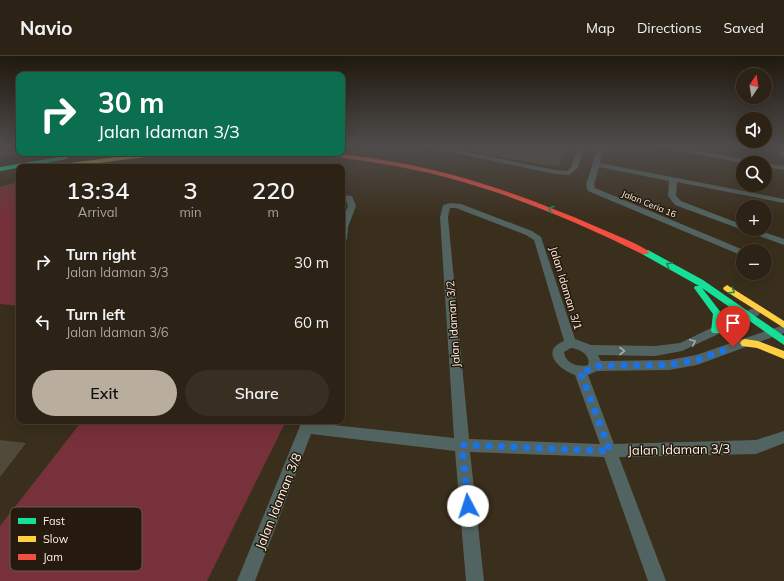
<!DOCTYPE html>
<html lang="en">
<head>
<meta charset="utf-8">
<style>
  body { margin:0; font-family:Mulish,sans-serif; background:#382f22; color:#f1f3f6; height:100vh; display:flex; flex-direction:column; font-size:15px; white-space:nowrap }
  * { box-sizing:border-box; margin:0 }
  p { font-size:13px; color:#a6a4a0 }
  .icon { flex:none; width:22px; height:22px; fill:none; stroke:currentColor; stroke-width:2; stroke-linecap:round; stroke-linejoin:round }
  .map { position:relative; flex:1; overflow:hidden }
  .sheet { position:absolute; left:16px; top:108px; width:329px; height:260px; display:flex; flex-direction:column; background:#2c2215; border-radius:8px; box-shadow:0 4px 16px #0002,0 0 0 1px #483f34 }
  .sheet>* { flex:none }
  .top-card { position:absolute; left:16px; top:16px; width:329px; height:84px; border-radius:8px; box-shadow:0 4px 16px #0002,0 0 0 1px #483f34; background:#0b6e4f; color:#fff; overflow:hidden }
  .needle { width:26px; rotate:12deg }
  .controls { position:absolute; left:736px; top:12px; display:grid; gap:8px }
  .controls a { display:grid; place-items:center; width:36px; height:36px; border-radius:50%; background:#2c2215; box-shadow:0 4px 16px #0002,0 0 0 1px #483f34; font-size:20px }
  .pin { position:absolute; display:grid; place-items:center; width:34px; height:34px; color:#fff; margin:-41px -17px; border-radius:50% 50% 50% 0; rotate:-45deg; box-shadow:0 0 4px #0007 }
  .pin .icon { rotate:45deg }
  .me { position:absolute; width:44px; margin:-22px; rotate:355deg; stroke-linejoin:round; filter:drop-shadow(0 0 3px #0008) }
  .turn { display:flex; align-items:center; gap:14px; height:84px; padding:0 16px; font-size:18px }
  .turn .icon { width:52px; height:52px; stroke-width:2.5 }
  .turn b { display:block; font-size:28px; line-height:34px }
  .eta { display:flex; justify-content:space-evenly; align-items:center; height:68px; text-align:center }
  .eta b { font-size:24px; font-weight:600; line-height:28px }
  .cta { display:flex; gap:8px; margin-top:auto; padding:8px 16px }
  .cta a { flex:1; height:46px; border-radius:24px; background:#b9ad9d; color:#111; font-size:16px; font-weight:600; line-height:46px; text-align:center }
  .cta a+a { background:#382f22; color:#f1f3f6 }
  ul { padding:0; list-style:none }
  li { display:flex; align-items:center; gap:12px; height:60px; padding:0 16px }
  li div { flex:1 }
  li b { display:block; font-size:15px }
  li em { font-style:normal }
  header { display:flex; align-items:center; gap:24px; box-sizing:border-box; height:56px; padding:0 20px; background:#2c2215; border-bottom:1px solid #483f34 }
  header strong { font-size:19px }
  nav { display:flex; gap:22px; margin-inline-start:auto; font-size:14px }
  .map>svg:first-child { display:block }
  .green { fill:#77313a }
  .building { fill:#514a3a }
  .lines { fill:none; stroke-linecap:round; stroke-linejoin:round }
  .street { fill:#526461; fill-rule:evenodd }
  .fast { fill:#16e098; fill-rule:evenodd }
  .slow { fill:#ffcf43; fill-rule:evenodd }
  .jam { fill:#f24e42; fill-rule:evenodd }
  .oneway { stroke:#1d8759 }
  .oneway2 { stroke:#a8aaa2 }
  .route { stroke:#1a73e8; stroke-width:7; stroke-dasharray:0 12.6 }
  .labels { text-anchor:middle; stroke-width:3; stroke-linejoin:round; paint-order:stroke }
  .far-street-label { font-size:9px; fill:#fdf1e3; stroke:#251a0d }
  .street-label { font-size:11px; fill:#fdf1e3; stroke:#251a0d }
  .near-street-label { font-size:13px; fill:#fdf1e3; stroke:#251a0d }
  .key { fill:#251a0d; stroke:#665a4d; stroke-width:1 }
  .key-label { font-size:11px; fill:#fdf1e3 }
</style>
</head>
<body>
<header>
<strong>Navio</strong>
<nav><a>Map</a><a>Directions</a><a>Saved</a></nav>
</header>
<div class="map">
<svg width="784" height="525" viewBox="0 0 784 525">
  <rect width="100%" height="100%" fill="#3a2e1c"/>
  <g class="green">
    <polygon points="0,90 19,90 19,97 25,97 0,101"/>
    <polygon points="17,126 19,128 19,250 0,248 0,131"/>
    <polygon points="82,365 286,365 207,525 0,525 0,470"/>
  </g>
  <g class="building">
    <polygon points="471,90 569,90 559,110 548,108 547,110 471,95"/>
    <polygon points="0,384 26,387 0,421"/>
  </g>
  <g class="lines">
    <g class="street">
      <polygon points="344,90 351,90 342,97"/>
      <polygon points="422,90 437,90 555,114 567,115 571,111 579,90 585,90 578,112 569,119 555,118"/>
      <polygon points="598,90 604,90 600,107 784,143 784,147 677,126 676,140 681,145 743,169 743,173 755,173 784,183 784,189 675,149 668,140 669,125 599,111 594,129 595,132 746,195 743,195 743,200 588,135 586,129"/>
      <polygon points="655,90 671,90 754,105 758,107 743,107"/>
      <polygon points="778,90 784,90 784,102 781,100"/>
      <polygon points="764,107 765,107 784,110 784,114 765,111"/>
      <polygon points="342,139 352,140 356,150 348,171 347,183 342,186 342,165 348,150 346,144 342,143"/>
      <path d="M450,147L461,148L532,175L541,181L575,283L591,289L655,290L680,287L751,253H759L760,256L759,259L682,295L655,300L598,299L601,305L669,304L696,299L784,269V277L697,309L669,314L597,315L588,319L614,388L756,384L784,375V387L756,398L619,401L666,525H648L604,401L470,396L484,525H466L455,395L311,378L255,525H237L302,365H316L315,367L454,382L440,161L443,149ZM450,152H456L526,179L534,184L564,285C539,295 560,314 575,319L600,388L469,383L448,161ZM571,292C580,293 591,299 588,309C578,312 565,307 564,296Z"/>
    </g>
    <g class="fast">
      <polygon points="65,100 68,102 67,103 0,115 0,111"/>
      <polygon points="642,194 648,194 703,224 784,280 784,289 702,232 722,258 721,275 719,277 713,277 711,275 713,258 694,232 695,230 699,230 642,198"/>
    </g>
    <g class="slow">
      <polygon points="148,97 164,97 161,99 67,111 51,111 54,109"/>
      <polygon points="727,229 784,265 784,272 724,234 723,232"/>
      <polygon points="745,283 758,285 784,295 784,303 757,292 742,290 740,287 742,284"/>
    </g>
    <path class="jam" d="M316,97C341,97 364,101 389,105C461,117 530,142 597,171C608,176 642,189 649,196L648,198H642C578,166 513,139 445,121C403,110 361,104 319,99Z"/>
  </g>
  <defs><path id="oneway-chevron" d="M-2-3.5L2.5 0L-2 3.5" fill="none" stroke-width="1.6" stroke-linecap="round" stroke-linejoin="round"/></defs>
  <g class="oneway">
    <use href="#oneway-chevron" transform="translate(551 153) rotate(-157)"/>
    <use href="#oneway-chevron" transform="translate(669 209) rotate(-152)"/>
    <use href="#oneway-chevron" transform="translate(732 235) rotate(32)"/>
  </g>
  <g class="oneway2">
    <use href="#oneway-chevron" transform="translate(693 286) rotate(-25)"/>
    <use href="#oneway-chevron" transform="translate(622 295)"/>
  </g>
  <linearGradient id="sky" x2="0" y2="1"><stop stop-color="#20190f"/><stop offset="0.55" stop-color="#4f4c4b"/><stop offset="1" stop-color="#4f4c4b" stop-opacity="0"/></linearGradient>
  <rect width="784" height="164" fill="url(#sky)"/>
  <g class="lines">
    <polyline class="route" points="468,450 462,389 610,395 580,315 588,314 594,310 669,309 697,304 733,291"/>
  </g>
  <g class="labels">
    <g class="far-street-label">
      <text transform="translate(649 148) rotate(22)" y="3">Jalan Ceria 16</text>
    </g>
    <g class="street-label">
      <text transform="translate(566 232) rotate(73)" y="4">Jalan Idaman 3/1</text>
      <text transform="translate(453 268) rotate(-94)" y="4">Jalan Idaman 3/2</text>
    </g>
    <g class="near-street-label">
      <text transform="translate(679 393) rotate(-1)" y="5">Jalan Idaman 3/3</text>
      <text transform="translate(278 445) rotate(-68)" y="5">Jalan Idaman 3/8</text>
    </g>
  </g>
  <rect x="10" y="451" width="132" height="64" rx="6" class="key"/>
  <rect x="18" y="462" width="18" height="6" fill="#16e098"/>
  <rect x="18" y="480" width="18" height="6" fill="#ffcf43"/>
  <rect x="18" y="498" width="18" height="6" fill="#f24e42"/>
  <g class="key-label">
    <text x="43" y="469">Fast</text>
    <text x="43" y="487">Slow</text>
    <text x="43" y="505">Jam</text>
  </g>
</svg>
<div class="controls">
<a><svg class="needle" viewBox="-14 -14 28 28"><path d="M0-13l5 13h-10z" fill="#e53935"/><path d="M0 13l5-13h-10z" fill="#a6a4a0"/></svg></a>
<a><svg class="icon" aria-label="sound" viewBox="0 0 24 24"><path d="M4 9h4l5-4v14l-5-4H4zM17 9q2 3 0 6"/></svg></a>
<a><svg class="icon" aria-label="search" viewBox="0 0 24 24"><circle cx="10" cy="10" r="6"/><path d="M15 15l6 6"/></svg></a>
<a>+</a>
<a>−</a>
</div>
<div class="pin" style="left:733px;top:291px;background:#d93025"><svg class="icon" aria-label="arrive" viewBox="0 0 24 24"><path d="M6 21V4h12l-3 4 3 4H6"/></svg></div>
<svg class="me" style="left:468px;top:450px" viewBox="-20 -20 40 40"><circle r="19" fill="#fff"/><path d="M0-13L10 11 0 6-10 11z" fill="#1a73e8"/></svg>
<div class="top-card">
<div class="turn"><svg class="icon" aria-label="right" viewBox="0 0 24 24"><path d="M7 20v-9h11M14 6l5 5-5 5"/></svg><div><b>30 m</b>Jalan Idaman 3/3</div></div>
</div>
<section class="sheet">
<div class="eta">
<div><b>13:34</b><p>Arrival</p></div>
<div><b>3</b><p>min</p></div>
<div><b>220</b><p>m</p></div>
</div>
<ul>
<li><svg class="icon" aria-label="right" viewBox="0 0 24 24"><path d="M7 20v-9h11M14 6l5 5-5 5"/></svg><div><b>Turn right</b><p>Jalan Idaman 3/3</p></div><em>30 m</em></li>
<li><svg class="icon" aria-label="left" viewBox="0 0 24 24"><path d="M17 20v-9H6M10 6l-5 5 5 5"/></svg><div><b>Turn left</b><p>Jalan Idaman 3/6</p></div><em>60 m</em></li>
</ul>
<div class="cta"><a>Exit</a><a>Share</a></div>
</section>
</div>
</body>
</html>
